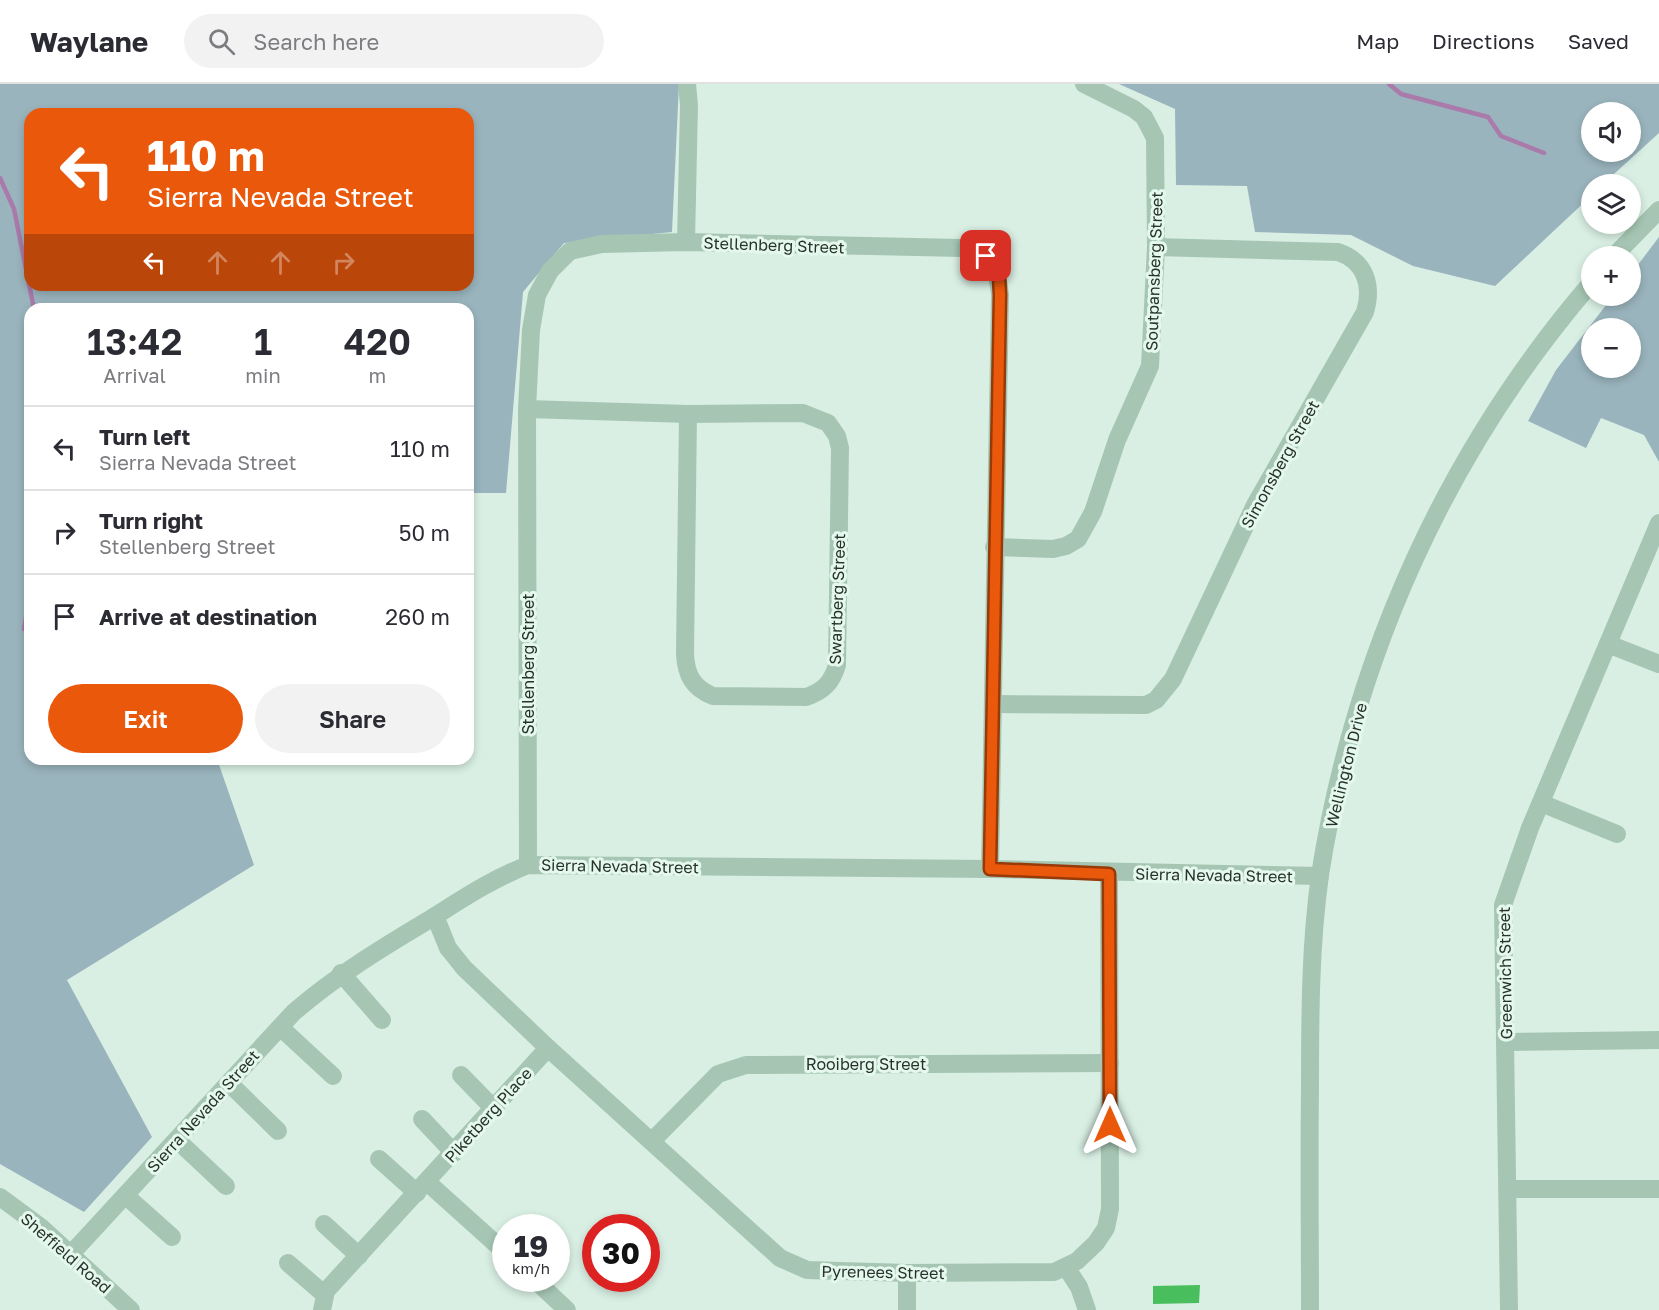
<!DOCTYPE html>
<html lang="en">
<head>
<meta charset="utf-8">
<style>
  body { margin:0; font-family:"Golos Text",sans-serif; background:#f2f2f3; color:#2b2b33; height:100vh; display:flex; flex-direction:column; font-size:22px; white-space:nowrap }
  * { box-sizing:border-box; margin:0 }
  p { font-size:20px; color:#7c7c81 }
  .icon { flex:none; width:33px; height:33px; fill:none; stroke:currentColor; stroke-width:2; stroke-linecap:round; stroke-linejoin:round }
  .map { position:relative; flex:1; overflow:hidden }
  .sheet { position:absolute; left:24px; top:219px; width:450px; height:462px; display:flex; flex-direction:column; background:#fff; border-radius:18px; box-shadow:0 3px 9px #0003 }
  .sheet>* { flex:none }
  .top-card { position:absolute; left:24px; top:24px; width:450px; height:183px; border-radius:18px; box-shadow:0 3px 9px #0003; background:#ea580c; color:#fff; overflow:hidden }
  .fabs { position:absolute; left:1581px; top:18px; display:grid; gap:12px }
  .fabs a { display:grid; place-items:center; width:60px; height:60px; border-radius:50%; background:#fff; box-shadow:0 3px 9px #0003; font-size:30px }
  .speed { position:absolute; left:492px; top:1130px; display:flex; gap:12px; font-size:30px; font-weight:700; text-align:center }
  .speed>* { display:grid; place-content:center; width:78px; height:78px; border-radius:50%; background:#fff; box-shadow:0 3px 9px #0003; line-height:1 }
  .speed small { font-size:15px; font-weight:400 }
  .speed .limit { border:9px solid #d22; background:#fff; color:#111 }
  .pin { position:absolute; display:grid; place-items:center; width:51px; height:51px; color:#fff; margin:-26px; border-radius:12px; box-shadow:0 3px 9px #0006 }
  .me { position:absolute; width:66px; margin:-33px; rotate:0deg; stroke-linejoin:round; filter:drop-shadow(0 0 4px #0008) }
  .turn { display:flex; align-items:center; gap:21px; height:126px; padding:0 24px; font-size:27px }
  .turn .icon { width:78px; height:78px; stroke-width:2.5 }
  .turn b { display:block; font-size:42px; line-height:51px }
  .lanes { display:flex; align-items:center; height:57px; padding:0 24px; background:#0003; justify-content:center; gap:30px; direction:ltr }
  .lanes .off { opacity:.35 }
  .eta { display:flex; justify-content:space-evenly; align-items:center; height:102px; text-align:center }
  .eta b { font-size:36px; font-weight:600; line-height:42px }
  .button { display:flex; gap:12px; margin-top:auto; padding:12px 24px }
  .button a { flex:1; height:69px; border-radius:36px; background:#ea580c; color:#fff; font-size:24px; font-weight:600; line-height:69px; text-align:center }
  .button a+a { background:#f2f2f3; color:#2b2b33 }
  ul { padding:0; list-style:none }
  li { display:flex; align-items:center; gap:18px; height:84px; padding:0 24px; border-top:2px solid #e1e1e2 }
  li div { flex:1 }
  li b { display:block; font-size:22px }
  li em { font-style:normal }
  header { display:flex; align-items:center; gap:36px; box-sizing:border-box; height:84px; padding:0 30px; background:#fff; border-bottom:2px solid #e1e1e2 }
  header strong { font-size:28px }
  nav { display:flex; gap:33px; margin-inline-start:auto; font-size:21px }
  .search { width:420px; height:54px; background:#f2f2f3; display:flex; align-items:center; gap:15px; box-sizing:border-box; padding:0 21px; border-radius:33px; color:#7c7c81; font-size:22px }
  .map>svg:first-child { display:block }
  .green { fill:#9ab4bd; fill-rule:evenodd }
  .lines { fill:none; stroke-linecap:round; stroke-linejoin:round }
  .stream { stroke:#a97aaa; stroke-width:4.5 }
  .building { fill:#49be5d }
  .minor { stroke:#a6c6b3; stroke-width:18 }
  .route-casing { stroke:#983908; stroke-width:15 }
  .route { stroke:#ea580c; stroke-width:10 }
  .labels { text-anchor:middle; stroke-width:6; stroke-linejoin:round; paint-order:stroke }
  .street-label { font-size:16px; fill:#27332a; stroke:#e5f8ee }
</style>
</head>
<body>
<header>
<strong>Waylane</strong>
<div class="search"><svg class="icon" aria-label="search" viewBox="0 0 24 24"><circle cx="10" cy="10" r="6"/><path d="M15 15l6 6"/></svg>Search here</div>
<nav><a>Map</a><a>Directions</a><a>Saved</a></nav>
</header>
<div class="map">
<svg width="1659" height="1226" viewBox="0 0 1659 1226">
  <rect width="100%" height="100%" fill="#d9efe4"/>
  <g class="green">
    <path d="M0,0H679L672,148L564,159L523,208L506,409H468V225H30V675H217L254,781L67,896L152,1053L84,1128L0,1080ZM30,30H468V201H30Z"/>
    <path d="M1119,0H1659V49L1603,100H1592L1591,112L1495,202L1413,182L1351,151L1255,148L1247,102L1176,101L1175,25ZM1592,28H1630V68H1592Z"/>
    <path d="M1659,153V378L1644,351L1601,334L1586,364L1528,337L1556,286L1613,212H1630L1631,190ZM1592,244H1630V284H1592Z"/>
  </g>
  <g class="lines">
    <g class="stream">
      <polyline points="1389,0 1401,10 1488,33 1501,52 1544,69"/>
      <polyline points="0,94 14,125 34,225"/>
      <polyline points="24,545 30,510"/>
    </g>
  </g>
  <polygon class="building" points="1200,1201 1199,1219 1153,1220 1153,1202"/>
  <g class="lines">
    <g class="minor">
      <polyline points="686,158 689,21 687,0"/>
      <polyline points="1614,172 1659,126"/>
      <path d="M527,325L688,330L803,329L828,339L837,352L840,364L837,581C832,598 824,607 806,613L713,612C693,604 686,591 685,570L688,330"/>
      <polyline points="994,463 1053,465 1066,462 1078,455 1093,428 1117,356 1150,282 1156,163 1155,54 1144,33 1134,25 1084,0"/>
      <polyline points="1608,560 1659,580"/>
      <path d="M994,620L1146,621L1156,616L1173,595L1255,421L1365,228C1373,201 1365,177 1338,168L1156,163"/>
      <polyline points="1541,719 1617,750"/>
      <path d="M528,781L527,325L531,246L537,211L550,187L570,167L602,160L686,158L962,164C990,168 998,185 1000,211L990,785"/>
      <polyline points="435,832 448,864 464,884 548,964 780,1174 807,1186 907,1189 1054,1188 1077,1177 1096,1159 1106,1144 1110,1125 1109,790"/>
      <polyline points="341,889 382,936"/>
      <polyline points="280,943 333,992"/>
      <polyline points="1506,958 1659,956"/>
      <polyline points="461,991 494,1025"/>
      <polyline points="229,999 278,1047"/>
      <polyline points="422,1035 454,1069"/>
      <polyline points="177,1056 226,1102"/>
      <polyline points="652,1057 718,990 746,981 1110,979"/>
      <polyline points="379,1075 417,1109"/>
      <polyline points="427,1098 506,1169"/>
      <polyline points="1508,1105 1659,1105"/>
      <polyline points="126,1112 172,1153"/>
      <polyline points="0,1113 42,1144 131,1226"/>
      <polyline points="324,1140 359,1172"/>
      <path d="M70,1171L294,928C336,892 380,865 427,837C464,814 488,797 528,781L990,785L1320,792"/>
      <polyline points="288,1179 325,1211"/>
      <polyline points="1066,1183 1079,1203 1087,1226"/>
      <polyline points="533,1194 567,1226"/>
      <polyline points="322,1226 326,1207 548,964"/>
      <polyline points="907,1226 907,1189"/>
      <path d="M1310,1226C1310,1153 1309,1079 1310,1006C1310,935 1310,862 1320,791C1354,573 1447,366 1592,198"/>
      <polyline points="1509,1226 1503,821 1530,744 1659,439"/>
    </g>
  </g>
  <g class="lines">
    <g class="route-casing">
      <polyline id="route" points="986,172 999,193 1000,211 990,785 1109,790 1110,1041"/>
    </g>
    <use href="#route" class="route"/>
  </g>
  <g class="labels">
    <g class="street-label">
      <text transform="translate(774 161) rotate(2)" y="6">Stellenberg Street</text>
      <text transform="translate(1154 187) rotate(-88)" y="6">Soutpansberg Street</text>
      <text transform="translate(1280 380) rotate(-61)" y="6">Simonsberg Street</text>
      <text transform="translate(837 515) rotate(-88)" y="6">Swartberg Street</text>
      <text transform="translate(528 580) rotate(-90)" y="6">Stellenberg Street</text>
      <text transform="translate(1346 681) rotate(-76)" y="6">Wellington Drive</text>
      <text transform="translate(620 782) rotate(1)" y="6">Sierra Nevada Street</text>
      <text transform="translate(1214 791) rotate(1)" y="6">Sierra Nevada Street</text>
      <text transform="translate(1505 889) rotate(-91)" y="6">Greenwich Street</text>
      <text x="866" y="986">Rooiberg Street</text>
      <text transform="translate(203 1027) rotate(-48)" y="6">Sierra Nevada Street</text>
      <text transform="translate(488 1031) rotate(-48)" y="6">Piketberg Place</text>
      <text transform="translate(66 1169) rotate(41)" y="6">Sheffield Road</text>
      <text transform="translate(883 1188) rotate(1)" y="6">Pyrenees Street</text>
    </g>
  </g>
</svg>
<div class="fabs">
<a><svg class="icon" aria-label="sound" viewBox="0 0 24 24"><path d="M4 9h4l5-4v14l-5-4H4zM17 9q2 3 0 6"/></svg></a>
<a><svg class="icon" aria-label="layers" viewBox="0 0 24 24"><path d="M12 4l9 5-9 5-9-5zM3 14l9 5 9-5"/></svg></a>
<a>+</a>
<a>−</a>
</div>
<div class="speed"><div>19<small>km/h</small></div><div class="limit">30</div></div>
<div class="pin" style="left:986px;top:172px;background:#d93025"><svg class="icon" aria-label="arrive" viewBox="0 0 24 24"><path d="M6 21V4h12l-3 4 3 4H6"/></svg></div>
<svg class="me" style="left:1110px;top:1041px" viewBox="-20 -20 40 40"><path d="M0-17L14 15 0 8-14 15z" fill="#ea580c" stroke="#fff" stroke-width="4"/></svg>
<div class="top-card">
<div class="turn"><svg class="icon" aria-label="left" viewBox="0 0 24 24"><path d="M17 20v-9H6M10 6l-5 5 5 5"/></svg><div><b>110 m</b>Sierra Nevada Street</div></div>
<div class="lanes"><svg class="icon" aria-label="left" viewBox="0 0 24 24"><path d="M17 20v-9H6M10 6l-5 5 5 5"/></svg><svg class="icon off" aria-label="ahead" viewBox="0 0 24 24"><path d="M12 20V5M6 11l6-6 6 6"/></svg><svg class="icon off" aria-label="ahead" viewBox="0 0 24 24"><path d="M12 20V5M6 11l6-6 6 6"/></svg><svg class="icon off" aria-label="right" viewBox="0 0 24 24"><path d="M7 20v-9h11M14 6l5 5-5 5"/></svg></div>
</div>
<section class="sheet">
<div class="eta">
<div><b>13:42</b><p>Arrival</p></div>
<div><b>1</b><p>min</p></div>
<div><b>420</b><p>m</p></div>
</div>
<ul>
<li><svg class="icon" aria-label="left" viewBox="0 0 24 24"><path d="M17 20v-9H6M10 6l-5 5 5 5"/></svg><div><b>Turn left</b><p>Sierra Nevada Street</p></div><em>110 m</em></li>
<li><svg class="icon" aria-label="right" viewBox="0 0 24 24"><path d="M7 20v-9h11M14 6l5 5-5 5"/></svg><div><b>Turn right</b><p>Stellenberg Street</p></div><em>50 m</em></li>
<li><svg class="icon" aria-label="arrive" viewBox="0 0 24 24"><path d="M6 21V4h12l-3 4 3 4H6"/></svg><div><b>Arrive at destination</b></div><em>260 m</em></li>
</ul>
<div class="button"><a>Exit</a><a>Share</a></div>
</section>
</div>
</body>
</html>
